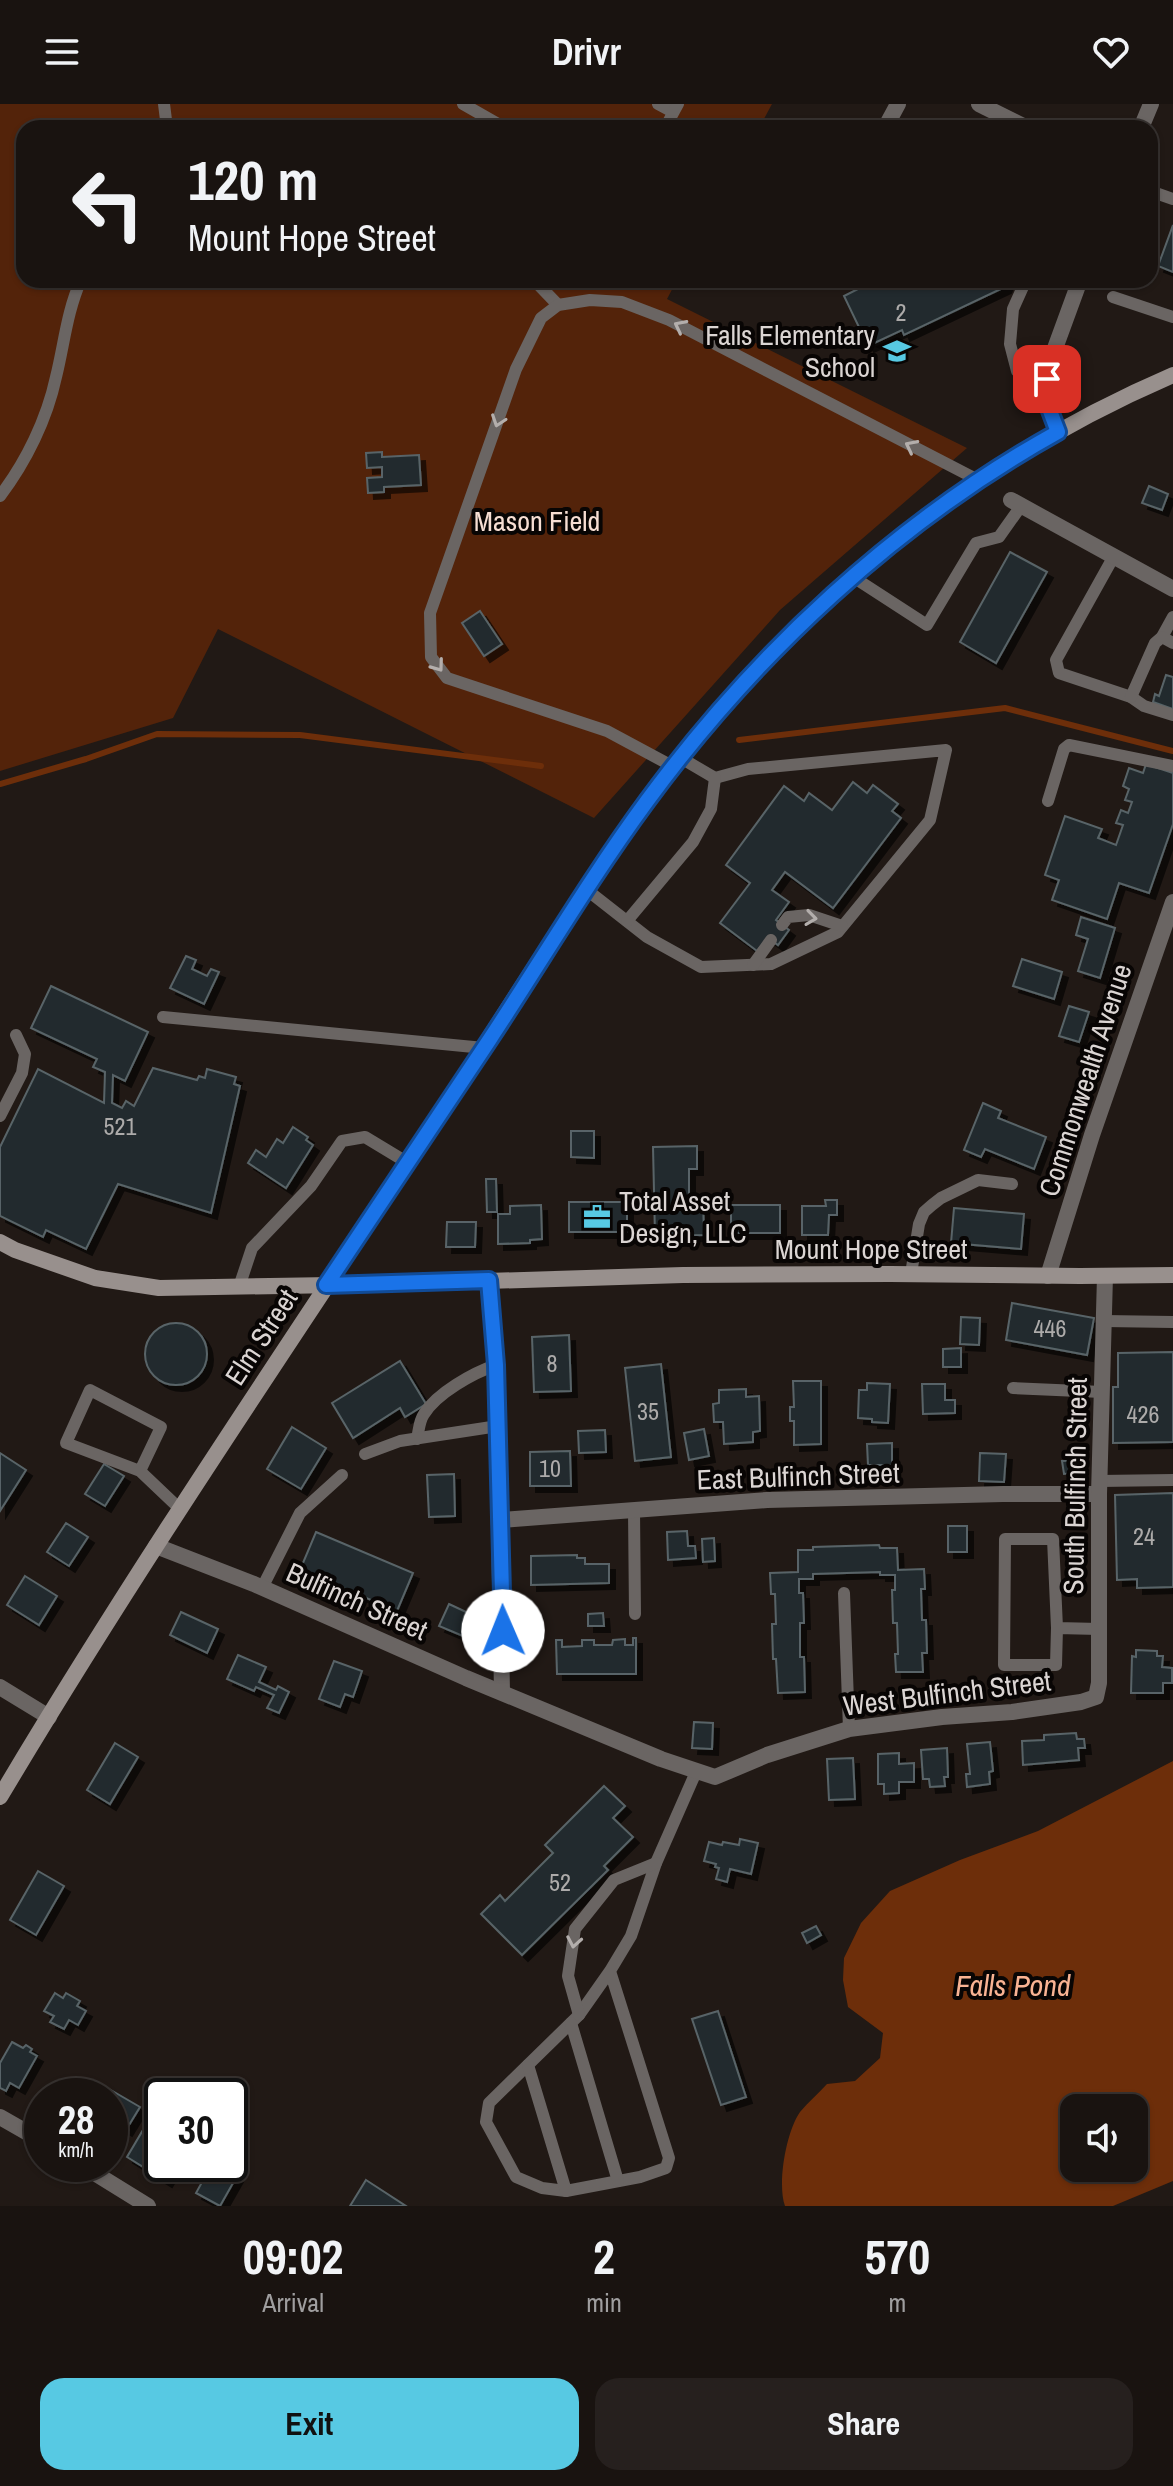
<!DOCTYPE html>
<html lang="en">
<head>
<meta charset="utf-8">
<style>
  body { margin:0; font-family:"Archivo Narrow",sans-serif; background:#26201e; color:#f1f3f6; height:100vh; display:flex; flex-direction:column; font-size:30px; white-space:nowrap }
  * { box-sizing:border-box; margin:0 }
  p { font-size:26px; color:#9f9e9f }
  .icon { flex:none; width:44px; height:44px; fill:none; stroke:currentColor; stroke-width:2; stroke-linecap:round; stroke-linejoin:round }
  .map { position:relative; height:2102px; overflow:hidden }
  .drawer { display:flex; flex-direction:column; background:#191310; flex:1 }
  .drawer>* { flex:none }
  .banner { position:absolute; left:16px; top:16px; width:1142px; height:168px; border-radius:24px; box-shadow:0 2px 6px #0004,0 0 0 2px #373230; background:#191310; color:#f1f3f6; overflow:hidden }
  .buttons { position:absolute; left:1060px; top:1990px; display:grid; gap:16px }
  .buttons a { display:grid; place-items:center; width:88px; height:88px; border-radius:16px; background:#191310; box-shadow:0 2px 6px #0004,0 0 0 2px #373230; font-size:40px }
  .speed { position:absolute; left:24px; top:1974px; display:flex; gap:16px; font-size:40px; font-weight:700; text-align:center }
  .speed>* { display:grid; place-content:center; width:104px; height:104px; border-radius:50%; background:#191310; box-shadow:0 2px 6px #0004,0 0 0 2px #373230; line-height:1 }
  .speed small { font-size:20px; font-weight:400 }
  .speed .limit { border:4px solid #111; border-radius:12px; background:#fff; color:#111 }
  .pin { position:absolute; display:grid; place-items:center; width:68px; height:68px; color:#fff; margin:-34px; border-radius:16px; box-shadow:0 4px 12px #0006 }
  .me { position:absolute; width:88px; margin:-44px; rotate:359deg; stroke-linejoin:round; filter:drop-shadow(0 0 6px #0008) }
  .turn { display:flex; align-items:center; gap:28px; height:168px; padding:0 40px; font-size:36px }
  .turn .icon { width:104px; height:104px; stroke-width:2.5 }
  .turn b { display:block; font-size:56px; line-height:68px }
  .eta { display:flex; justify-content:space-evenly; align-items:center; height:136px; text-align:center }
  .eta b { font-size:48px; font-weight:700; line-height:56px }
  .button { display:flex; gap:16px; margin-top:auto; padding:16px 40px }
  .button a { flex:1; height:92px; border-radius:24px; background:#57c9e3; color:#111; font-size:32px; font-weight:700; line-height:92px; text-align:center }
  .button a+a { background:#26201e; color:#f1f3f6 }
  header { display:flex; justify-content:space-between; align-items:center; height:104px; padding:0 40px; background:#191310; font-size:36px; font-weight:700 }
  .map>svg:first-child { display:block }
  .green { fill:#53230a }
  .water { fill:#6d2e0a; fill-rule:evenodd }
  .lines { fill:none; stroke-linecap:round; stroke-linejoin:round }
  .stream { stroke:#6d2e0a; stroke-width:6 }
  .building { fill:#222c2f; stroke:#596467; stroke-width:2; filter:url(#shadow) }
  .lane { stroke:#6a6563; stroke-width:12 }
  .street { stroke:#6a6563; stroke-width:16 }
  .secondary { stroke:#98908d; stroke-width:16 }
  .oneway { stroke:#b3aeac }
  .route-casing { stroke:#114b97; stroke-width:20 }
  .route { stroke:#1a73e8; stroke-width:14 }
  .labels { text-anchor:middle; stroke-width:8; stroke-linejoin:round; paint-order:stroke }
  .number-label { font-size:24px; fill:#adabaa }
  .poi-label { font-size:28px; fill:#dbd5d3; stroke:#080504; text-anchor:end }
  .park-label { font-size:28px; fill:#f7ded3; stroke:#080504 }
  .street-label { font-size:28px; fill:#dbd5d3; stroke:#080504 }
  .water-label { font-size:30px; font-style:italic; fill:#f9b393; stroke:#080504 }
</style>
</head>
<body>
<header><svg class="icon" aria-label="menu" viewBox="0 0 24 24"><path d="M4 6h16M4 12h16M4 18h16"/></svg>Drivr<svg class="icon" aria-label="heart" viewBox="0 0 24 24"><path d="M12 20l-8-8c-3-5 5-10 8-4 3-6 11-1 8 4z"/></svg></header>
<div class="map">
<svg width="1173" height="2102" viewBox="0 0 1173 2102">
  <defs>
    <filter id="shadow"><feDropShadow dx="6" dy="6" stdDeviation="0" flood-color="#0009"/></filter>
  </defs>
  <rect width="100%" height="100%" fill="#211915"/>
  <polygon class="green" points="0,0 772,0 759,24 24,24 24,176 677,176 667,195 967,344 780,506 594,714 218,525 173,614 0,667"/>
  <path class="water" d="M1173,1657V2077L1113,2102H785C777,2080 786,2028 800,2008C808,1998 819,1989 827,1980L855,1977L880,1954L883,1929L848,1903L843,1876L844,1854L861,1819L890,1787L960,1756L1038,1727ZM1074,2004H1134V2064H1074Z"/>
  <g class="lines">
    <g class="stream">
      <polyline points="739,636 1005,604 1173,647"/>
      <polyline points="0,680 86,655 157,630 300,631 541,662"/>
    </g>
  </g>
  <g class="building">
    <polygon points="1173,121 1173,168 1158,162"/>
    <polygon points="869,176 879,176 881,182 894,176 1008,176 1005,183 904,231 902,226 868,242 844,192 870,179"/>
    <polygon points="382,348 382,353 419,351 421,381 384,383 384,388 368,389 367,374 382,373 382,363 367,364 366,349"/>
    <polygon points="1149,382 1168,390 1162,406 1142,399"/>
    <polygon points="1010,448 1047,468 996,559 960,538"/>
    <polygon points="480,507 502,540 484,552 462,519"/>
    <polygon points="1166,571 1173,573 1173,605 1153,598 1155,590 1159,592"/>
    <polygon points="1146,660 1173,669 1173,720 1149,789 1119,779 1107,815 1052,796 1059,776 1045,771 1065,712 1102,725 1098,734 1116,741 1123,721 1116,719 1121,706 1128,709 1132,698 1125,696 1129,685 1123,682 1129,664 1143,669"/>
    <polygon points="853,678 867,689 873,681 898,700 892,707 901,714 833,804 785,768 772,786 789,798 776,816 789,826 778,841 768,834 757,847 720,819 750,779 726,761 784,682 804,697 809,689 832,706"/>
    <polygon points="1081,813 1115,824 1100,874 1078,867 1088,835 1076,831"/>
    <polygon points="186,852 196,856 192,865 207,872 211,865 219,868 204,900 170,884"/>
    <polygon points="1022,855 1062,868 1054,895 1013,882"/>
    <polygon points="51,882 148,928 125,977 113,971 112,999 122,1004 126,997 134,1002 153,964 197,976 199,972 205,974 207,965 236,973 234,980 240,982 211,1109 118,1080 86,1145 46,1126 43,1133 0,1112 0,1043 38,965 104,999 105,968 93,963 97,955 31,924"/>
    <polygon points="1069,902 1089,908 1079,938 1059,932"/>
    <polygon points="983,999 1001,1007 998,1014 1046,1033 1034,1065 985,1045 981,1053 964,1046"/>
    <polygon points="293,1023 308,1033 306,1036 313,1041 286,1084 248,1059 256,1046 266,1053 277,1035 283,1039"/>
    <polygon points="571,1027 594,1027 594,1054 571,1053"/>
    <polygon points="697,1042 697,1065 689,1065 689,1095 703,1095 704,1131 655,1132 653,1043"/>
    <polygon points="486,1075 496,1075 497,1108 487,1108"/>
    <polygon points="825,1096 837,1096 837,1111 829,1111 828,1131 802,1131 802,1102 826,1102"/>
    <rect x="569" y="1098" width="58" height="30"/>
    <polygon points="541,1101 542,1135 530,1136 530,1139 498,1140 498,1110 510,1110 510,1102"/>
    <rect x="731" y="1101" width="49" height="28"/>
    <polygon points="954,1104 1024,1110 1021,1145 951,1139"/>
    <polygon points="447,1118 476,1118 475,1143 446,1143"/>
    <polygon points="1012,1199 1094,1214 1087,1251 1006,1236"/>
    <polygon points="961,1213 980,1214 979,1241 960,1240"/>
    <circle cx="176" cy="1250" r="31"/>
    <polygon points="569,1231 571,1287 534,1288 532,1233"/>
    <polygon points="961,1244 961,1263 943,1263 943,1245"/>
    <polygon points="1173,1248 1173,1338 1113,1339 1113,1283 1118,1283 1118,1249"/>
    <polygon points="400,1257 426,1300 405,1313 400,1304 353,1334 332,1299"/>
    <polygon points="661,1260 671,1353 635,1357 625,1264"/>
    <polygon points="793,1277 821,1277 821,1340 794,1341 794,1317 790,1317 790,1303 794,1303"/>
    <polygon points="867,1279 890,1280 888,1319 872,1318 872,1315 858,1314 859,1286 867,1286"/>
    <polygon points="922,1280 945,1280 945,1296 955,1296 955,1309 923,1310"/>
    <polygon points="746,1285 746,1293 759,1292 760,1327 753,1328 753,1338 724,1340 723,1318 714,1318 713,1300 719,1299 719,1286"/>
    <polygon points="292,1323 326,1344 301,1385 267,1365"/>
    <polygon points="704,1325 709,1352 689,1356 684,1329"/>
    <polygon points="605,1326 606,1348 579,1349 578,1327"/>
    <polygon points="892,1339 892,1361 868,1361 867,1340"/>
    <polygon points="570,1347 571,1382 530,1382 530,1348"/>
    <polygon points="0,1349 26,1366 0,1407"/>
    <polygon points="980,1349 1006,1350 1004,1378 979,1377"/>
    <polygon points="1080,1356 1081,1368 1064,1370 1062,1357"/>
    <polygon points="104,1360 124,1372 105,1402 85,1390"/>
    <polygon points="454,1370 455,1412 429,1413 427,1371"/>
    <polygon points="1173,1389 1173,1483 1137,1484 1137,1475 1117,1476 1115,1391"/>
    <polygon points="66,1419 88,1433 69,1462 47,1448"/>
    <rect x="948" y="1422" width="19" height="26"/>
    <polygon points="687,1427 688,1442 695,1442 696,1454 668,1456 667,1428"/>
    <polygon points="316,1428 413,1469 397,1507 300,1466"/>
    <polygon points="714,1434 715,1457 703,1458 702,1435"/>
    <polygon points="879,1441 880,1444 897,1444 898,1466 924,1465 925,1485 921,1485 922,1516 926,1516 927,1549 922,1549 923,1568 896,1568 895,1550 898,1550 897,1519 893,1519 892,1486 895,1486 895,1471 880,1471 880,1468 813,1470 813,1475 799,1475 799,1489 803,1489 804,1519 800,1519 800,1553 804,1553 805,1588 778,1589 776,1555 773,1555 772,1520 776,1520 775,1490 771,1490 770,1469 798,1468 798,1446 813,1446 813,1443"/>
    <polygon points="577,1451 577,1454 585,1454 585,1460 609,1460 609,1479 531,1481 531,1452"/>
    <polygon points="25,1472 57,1492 39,1521 7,1501"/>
    <polygon points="449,1500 479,1514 470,1535 439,1522"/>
    <polygon points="181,1508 218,1525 207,1549 170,1531"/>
    <polygon points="603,1509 604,1522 588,1522 588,1510"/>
    <polygon points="633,1534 636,1534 636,1570 557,1570 556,1536 562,1536 562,1543 582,1542 582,1536 594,1536 594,1541 612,1541 613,1536 625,1535 625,1541 633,1541"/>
    <polygon points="1136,1546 1157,1547 1157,1552 1163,1552 1162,1563 1172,1564 1172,1579 1163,1579 1163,1589 1131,1589 1132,1552 1136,1553"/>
    <polygon points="238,1551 266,1563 259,1578 276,1586 278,1582 289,1588 279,1609 267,1604 274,1591 256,1583 254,1587 227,1575"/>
    <polygon points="334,1557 362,1567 353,1593 345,1590 340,1603 319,1595"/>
    <polygon points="694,1618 713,1619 712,1645 692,1644"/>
    <polygon points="1076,1629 1077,1635 1084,1635 1085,1644 1078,1644 1079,1656 1023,1661 1022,1637 1044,1636 1044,1631"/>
    <polygon points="990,1638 993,1667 989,1668 990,1680 967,1683 966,1670 970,1670 967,1640"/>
    <polygon points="115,1639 138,1653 110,1700 87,1686"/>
    <polygon points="947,1644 948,1673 944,1673 945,1682 930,1683 929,1675 923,1675 921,1646"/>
    <polygon points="899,1649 899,1660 914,1659 914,1678 899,1678 899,1689 884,1690 884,1680 878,1680 878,1650"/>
    <polygon points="853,1654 855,1695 829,1696 827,1655"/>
    <polygon points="604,1682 625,1702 613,1714 633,1733 604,1762 608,1766 522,1851 481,1810 500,1791 505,1797 553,1749 545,1741"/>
    <polygon points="740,1735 758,1739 751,1770 730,1765 727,1778 716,1775 719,1764 715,1763 716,1760 704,1757 709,1738 722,1741 723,1738 739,1741"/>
    <polygon points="38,1767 64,1782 36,1831 10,1816"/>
    <polygon points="816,1822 821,1831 807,1839 802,1829"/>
    <polygon points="55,1889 63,1894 66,1889 80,1897 77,1902 86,1907 78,1921 69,1916 64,1925 50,1918 54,1912 44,1907"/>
    <polygon points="718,1907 746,1993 721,2001 692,1915"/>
    <polygon points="12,1938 23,1944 26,1941 32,1945 30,1948 37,1952 19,1984 10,1979 6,1987 0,1984 0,1959"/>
    <polygon points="65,1977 86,1989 84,1992 56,1992"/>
    <polygon points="109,1985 140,2003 126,2026 116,2020 110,2030 110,1992 105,1992"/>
    <polygon points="143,2026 162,2038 158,2047 162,2049 162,2060 176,2060 166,2077 127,2053"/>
    <polygon points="212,2060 237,2072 220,2102 196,2089"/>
    <polygon points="366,2076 406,2102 350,2102"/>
  </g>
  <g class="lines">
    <g class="lane">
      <polyline points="164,0 167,24"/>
      <polyline points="463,0 505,24"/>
      <polyline points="658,0 673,8"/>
      <polyline points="665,24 678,0"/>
      <polyline points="1150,87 1173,95"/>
      <polyline points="470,176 477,178 478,176"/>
      <polyline points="534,176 558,201"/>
      <polyline points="1026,176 1013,205 1010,240 1017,267 1044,291"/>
      <polyline points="1113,193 1173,213"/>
      <path d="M0,392C26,358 47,315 56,273C64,241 67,207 81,176"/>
      <polyline points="1114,452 1056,556 1059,569 1131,593 1144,602 1173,611"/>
      <polyline points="853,473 927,521 976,439 999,433 1021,402"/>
      <polyline points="1162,533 1173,513"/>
      <polyline points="1131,593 1155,539 1162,533 1173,539"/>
      <polyline points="674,663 607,627 447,574 431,553 430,509 516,265 541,214 558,201 590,196 622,198 669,216 980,377"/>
      <polyline points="1048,697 1064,645 1069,641 1173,662"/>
      <polyline points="587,786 647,833 701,863 771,860 838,828 930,716 946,646 748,665 715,674 681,654"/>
      <polyline points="627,817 693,738 711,705 715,674"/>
      <polyline points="782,821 788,813 809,811 842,822"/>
      <polyline points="753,861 771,836"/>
      <polyline points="163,913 484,944"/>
      <polyline points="0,1012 22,969 25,950 16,931"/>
      <polyline points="911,1170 919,1120 924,1108 932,1101 941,1094 978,1076 1012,1080"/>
      <polyline points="239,1183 252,1144 311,1082 342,1037 365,1033 408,1059"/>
      <polyline points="1104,1217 1173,1218"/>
      <polyline points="1013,1284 1102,1288"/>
      <path d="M417,1335C419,1326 419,1317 424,1310C437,1289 473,1269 496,1261"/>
      <polyline points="365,1350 400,1337 498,1322"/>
      <polyline points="140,1367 66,1339 90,1286 161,1323 140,1367 180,1405"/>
      <polyline points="1099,1377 1173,1376"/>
      <polyline points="634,1406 635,1510"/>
      <polyline points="262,1484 300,1409 342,1371"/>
      <polyline points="844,1489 849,1625"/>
      <polyline points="1057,1524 1053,1435 1005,1435 1004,1561 1056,1561 1057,1524 1099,1525"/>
      <polyline points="610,1867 669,2054 666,2064 640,2073 566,2087 542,2084 516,2073 486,2018 489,1999 579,1911 610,1867 631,1832 656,1759 696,1668"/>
      <polyline points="579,1911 568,1872 575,1825 614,1776 656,1759"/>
      <polyline points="571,1919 618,2077"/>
      <polyline points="528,1961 566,2087"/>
    </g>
    <g class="street">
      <polyline points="979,0 1027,24"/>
      <polyline points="885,24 898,0"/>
      <polyline points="1141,24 1151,0"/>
      <polyline points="1058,328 1044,291 1050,258 1080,176"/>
      <polyline points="1011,396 1173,485"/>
      <polyline points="1048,1172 1092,1031 1173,798"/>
      <polyline points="489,1176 496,1261 502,1588"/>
      <polyline points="500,1416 767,1396 1003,1390 1099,1390"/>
      <polyline points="156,1442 254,1480 466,1574 661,1655 715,1673 767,1651 849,1625 942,1613 1012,1608 1081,1598 1096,1593 1099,1579 1099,1390 1105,1172"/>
      <polyline points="0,1583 49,1613"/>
      <polyline points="0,2013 42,2037"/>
      <polyline points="80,2060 148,2102"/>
    </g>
    <g class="secondary">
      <polyline points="0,1138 15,1146 95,1174 159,1184 393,1180 683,1171 890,1170 1080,1172 1173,1171"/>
      <path d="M0,1693C125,1483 262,1280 397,1076C480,951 558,821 646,699C779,514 963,361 1173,271"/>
    </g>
  </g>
  <defs><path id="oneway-chevron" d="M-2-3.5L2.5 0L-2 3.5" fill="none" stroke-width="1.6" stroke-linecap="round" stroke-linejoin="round" transform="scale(2)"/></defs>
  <g class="oneway">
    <use href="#oneway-chevron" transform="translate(680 222) rotate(-153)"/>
    <use href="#oneway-chevron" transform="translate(498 317) rotate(109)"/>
    <use href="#oneway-chevron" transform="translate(911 342) rotate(-153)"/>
    <use href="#oneway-chevron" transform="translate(438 562) rotate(54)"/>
    <use href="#oneway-chevron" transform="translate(811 814) rotate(8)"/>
    <use href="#oneway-chevron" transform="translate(574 1838) rotate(100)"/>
  </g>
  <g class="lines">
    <g class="route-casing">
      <path id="route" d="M503,1527L496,1261L489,1176L326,1181C381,1099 436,1017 490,935C542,856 591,773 647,697C756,549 896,418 1058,328L1044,291L1047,275"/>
    </g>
    <use href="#route" class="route"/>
  </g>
  <defs>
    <g id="school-bare" transform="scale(2.16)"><path d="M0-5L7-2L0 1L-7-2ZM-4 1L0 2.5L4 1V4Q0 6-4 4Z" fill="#57c9e3" stroke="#080504" stroke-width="2.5" paint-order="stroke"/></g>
    <g id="office-bare" transform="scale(2.16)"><path d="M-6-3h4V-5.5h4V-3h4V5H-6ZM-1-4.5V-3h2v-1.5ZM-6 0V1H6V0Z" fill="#57c9e3" stroke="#080504" stroke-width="2.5" paint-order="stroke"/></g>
  </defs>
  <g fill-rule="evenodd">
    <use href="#school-bare" x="897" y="247"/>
    <use href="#office-bare" x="597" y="1113"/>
  </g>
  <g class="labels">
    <g class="number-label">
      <text x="901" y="217">2</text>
      <text x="120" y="1031">521</text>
      <text x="1050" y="1233">446</text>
      <text x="552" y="1268">8</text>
      <text x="648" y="1316">35</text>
      <text x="1143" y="1319">426</text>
      <text x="550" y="1373">10</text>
      <text x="1144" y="1441">24</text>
      <text x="560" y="1787">52</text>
    </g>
    <g class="poi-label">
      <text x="875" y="241">Falls Elementary<tspan x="875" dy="32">School</tspan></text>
      <text x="619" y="1107" text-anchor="start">Total Asset<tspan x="619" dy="32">Design, LLC</tspan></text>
    </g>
    <g class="park-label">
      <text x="537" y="427">Mason Field</text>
    </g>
    <g class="street-label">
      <text transform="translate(1085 976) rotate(-72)" y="10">Commonwealth Avenue</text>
      <text x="871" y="1155">Mount Hope Street</text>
      <text transform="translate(261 1233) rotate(-57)" y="10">Elm Street</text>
      <text transform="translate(798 1372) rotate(-2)" y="10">East Bulfinch Street</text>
      <text transform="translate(1075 1382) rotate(-89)" y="10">South Bulfinch Street</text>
      <text transform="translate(357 1497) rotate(24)" y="10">Bulfinch Street</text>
      <text transform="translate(947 1589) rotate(-7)" y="10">West Bulfinch Street</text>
    </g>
    <g class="water-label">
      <text x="1013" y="1892">Falls Pond</text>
    </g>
  </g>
</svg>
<div class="buttons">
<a><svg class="icon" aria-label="sound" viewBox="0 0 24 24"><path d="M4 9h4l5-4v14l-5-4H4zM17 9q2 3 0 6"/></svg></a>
</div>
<div class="speed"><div>28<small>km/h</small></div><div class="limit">30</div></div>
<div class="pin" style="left:1047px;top:275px;background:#d93025"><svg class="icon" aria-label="arrive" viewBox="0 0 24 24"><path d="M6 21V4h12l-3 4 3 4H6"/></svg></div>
<svg class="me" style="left:503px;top:1527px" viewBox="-20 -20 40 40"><circle r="19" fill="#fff"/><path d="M0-13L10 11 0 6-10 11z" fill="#1a73e8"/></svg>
<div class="banner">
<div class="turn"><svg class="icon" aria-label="left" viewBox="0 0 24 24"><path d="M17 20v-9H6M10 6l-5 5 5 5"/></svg><div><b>120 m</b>Mount Hope Street</div></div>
</div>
</div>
<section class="drawer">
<div class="eta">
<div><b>09:02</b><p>Arrival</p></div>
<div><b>2</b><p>min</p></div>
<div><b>570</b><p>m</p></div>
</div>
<div class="button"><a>Exit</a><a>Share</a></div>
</section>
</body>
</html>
